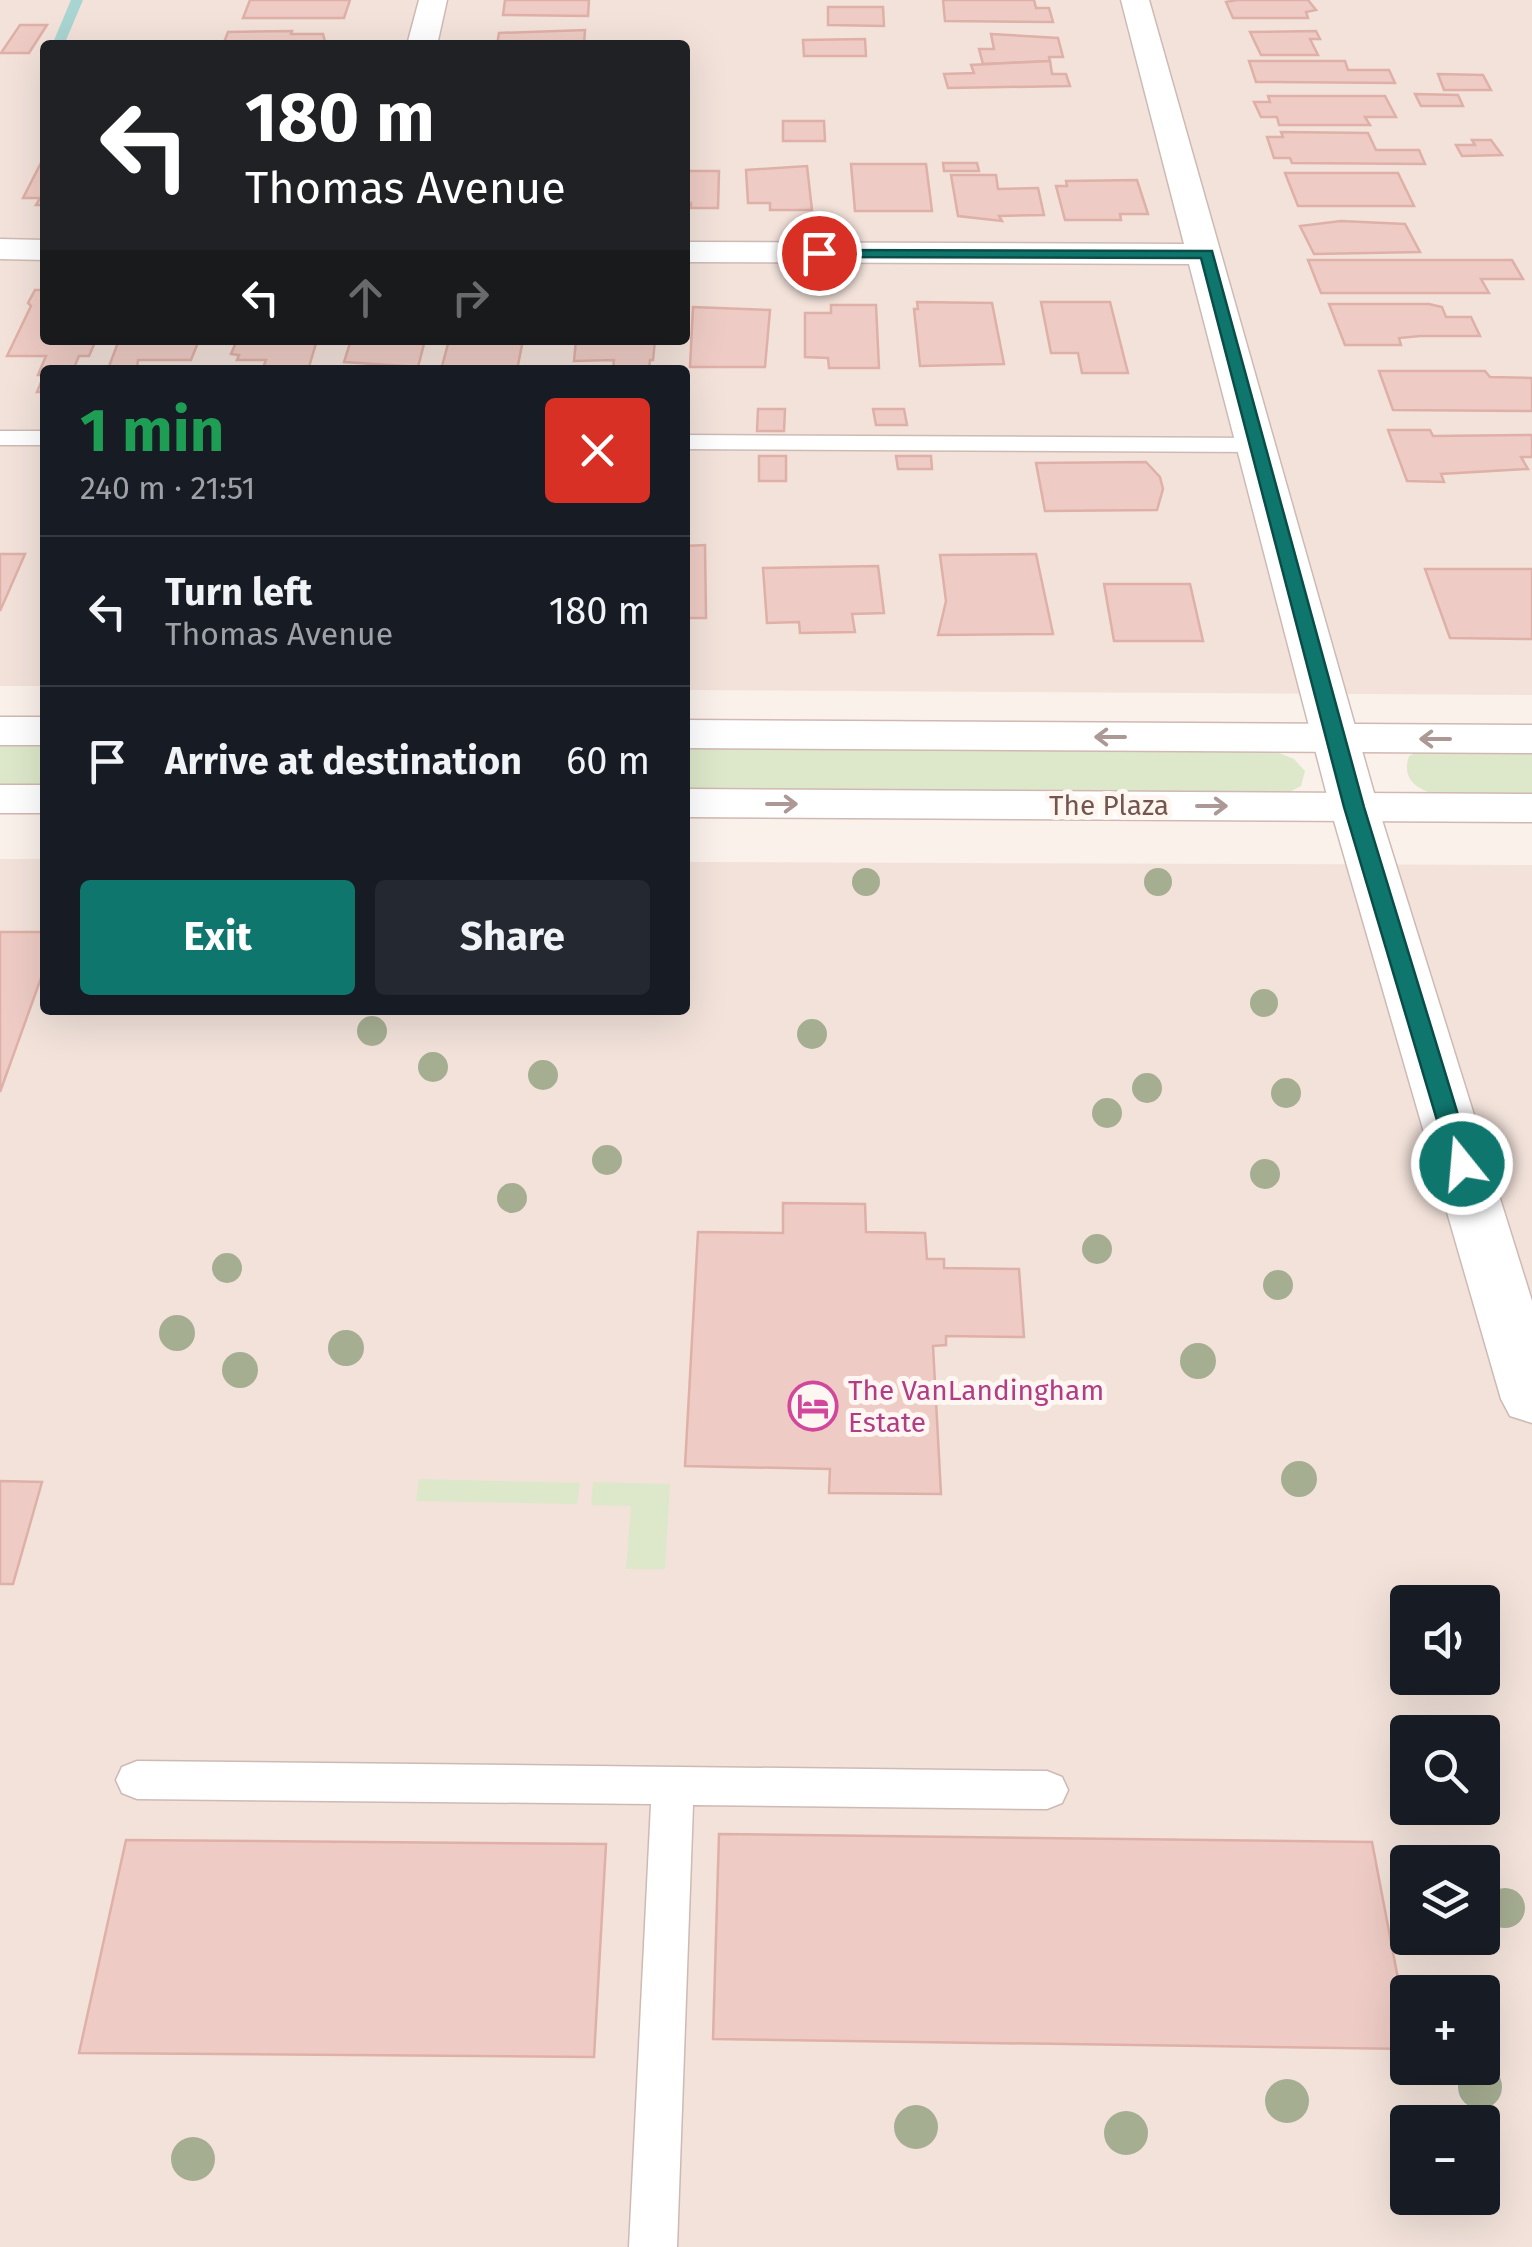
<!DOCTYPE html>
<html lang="en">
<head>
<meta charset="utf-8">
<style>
  body { margin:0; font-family:"Fira Sans",sans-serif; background:#242831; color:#f1f3f6; height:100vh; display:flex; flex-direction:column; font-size:38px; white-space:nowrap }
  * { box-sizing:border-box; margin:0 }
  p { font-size:32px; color:#9ea1a6 }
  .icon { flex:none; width:55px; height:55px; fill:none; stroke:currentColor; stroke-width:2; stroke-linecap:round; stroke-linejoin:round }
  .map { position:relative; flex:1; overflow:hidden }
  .details { position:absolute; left:40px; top:365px; width:650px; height:650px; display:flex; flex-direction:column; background:#171b24; border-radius:10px; box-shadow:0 10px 40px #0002 }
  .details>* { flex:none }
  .hud { position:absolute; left:40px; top:40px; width:650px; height:305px; border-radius:10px; box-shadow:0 10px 40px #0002; background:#202124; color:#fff; overflow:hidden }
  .controls { position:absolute; left:1390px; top:1585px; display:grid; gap:20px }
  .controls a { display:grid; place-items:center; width:110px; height:110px; border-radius:10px; background:#171b24; box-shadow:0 10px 40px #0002; font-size:50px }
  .pin { position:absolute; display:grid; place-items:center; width:85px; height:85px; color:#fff; margin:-42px; border:5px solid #fff; border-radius:50%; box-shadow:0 2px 10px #0007 }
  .me { position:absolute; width:110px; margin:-55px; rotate:343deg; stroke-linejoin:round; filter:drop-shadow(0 0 8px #0008) }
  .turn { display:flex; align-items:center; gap:35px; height:210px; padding:0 40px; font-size:45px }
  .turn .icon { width:130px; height:130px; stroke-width:2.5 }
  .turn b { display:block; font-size:70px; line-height:85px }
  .lanes { display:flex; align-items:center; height:95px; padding:0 40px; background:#0003; justify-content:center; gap:50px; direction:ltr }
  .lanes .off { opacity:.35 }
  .round { display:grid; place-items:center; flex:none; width:105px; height:105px; border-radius:10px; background:#242831 }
  .head { display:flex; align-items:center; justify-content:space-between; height:170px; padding:0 40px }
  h1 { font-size:60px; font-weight:700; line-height:75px; color:#1e9e55 }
  .primary-button { display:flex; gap:20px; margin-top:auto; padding:20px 40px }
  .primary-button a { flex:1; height:115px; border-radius:10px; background:#0f766e; color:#fff; font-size:40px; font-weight:700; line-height:115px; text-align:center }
  .primary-button a+a { background:#242831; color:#f1f3f6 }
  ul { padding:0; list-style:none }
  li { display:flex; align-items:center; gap:30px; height:150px; padding:0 40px; border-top:2px solid #363941 }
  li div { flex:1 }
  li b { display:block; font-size:38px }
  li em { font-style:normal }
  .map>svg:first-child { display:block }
  .residential { fill:#f2e2da; fill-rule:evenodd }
  .green { fill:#dde8ca }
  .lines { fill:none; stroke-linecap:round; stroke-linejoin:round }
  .stream { fill:#a8d4d1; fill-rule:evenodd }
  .building { fill:#eeccc5; stroke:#dfb0a7; stroke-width:2.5 }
  .lane-casing { stroke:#cebab4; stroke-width:3 }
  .street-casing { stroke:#cebab4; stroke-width:3 }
  .secondary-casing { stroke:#d1b8b2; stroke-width:3 }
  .lane { fill:#fff; fill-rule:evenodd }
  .street { fill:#fff; fill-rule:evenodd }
  .secondary { fill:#fff; fill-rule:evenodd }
  .tree { fill:#a6ae92 }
  .oneway { stroke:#ac9996 }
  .route { fill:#0f766e; stroke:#0a4d48; stroke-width:2.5 }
  .labels { text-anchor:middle; stroke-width:10; stroke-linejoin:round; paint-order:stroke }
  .street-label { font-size:28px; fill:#745550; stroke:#fef6f1 }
  .hotel-label { font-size:28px; fill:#b23c85; stroke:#fef6f1; text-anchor:start }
</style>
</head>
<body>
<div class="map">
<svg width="1532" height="2247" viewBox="0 0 1532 2247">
  <rect width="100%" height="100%" fill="#fbf1eb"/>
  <g class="residential">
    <path d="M0,0H1532V695L685,690V370H45V686H0ZM45,45H685V340H45Z"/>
    <path d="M0,859H45V1010H685V862L1532,865V2247H0ZM1408,1602H1482V1678H1408ZM1408,1732H1482V1808H1408ZM1408,1862H1482V1938H1408ZM1408,1992H1482V2068H1408ZM1408,2122H1482V2198H1408Z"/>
  </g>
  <g class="green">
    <rect x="0" y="741" width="45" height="46"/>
    <polygon points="685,745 1267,748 1294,759 1305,771 1301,786 1288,793 685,791"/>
    <path d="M1532,749V798C1502,797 1390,811 1409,756L1421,750Z"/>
    <polygon points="419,1479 580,1483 577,1504 416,1501"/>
    <polygon points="593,1482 670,1484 665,1569 626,1569 631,1506 591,1505"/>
  </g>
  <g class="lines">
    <polygon class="stream" points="71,0 83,0 64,45 52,45"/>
  </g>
  <g class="building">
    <polygon points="250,0 350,0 344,18 243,18"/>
    <polygon points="505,0 589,0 588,16 503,15"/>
    <polygon points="943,0 1034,0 1036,8 1049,8 1053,22 945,21"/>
    <polygon points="1237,0 1308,0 1316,10 1306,12 1308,18 1233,18 1226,2"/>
    <polygon points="828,7 883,7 884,26 828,25"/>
    <polygon points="20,25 47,25 29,53 1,53"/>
    <polygon points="585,30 584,45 497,45 499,33"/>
    <polygon points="292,31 291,34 323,34 326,45 223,45 228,32"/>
    <polygon points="1316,31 1320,39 1310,39 1318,55 1261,55 1250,32"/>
    <polygon points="991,34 1058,38 1063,57 1049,57 1050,61 983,64 979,49 994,49"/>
    <polygon points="865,39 866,56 804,56 803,40"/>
    <polygon points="1050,61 1052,74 1066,74 1070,86 948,88 944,74 974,73 971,65"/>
    <polygon points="1249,61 1345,61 1348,70 1389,70 1395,83 1256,82"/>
    <polygon points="1438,74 1483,75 1491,90 1444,90"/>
    <polygon points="1415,94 1458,95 1463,106 1421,106"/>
    <polygon points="1268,96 1385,96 1396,117 1365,117 1370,125 1279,125 1277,117 1261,117 1254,102 1270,102"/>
    <polygon points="783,121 824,121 825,141 783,141"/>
    <polygon points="1281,132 1368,133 1376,150 1419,150 1425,164 1292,163 1290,158 1274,158 1267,137 1283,137"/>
    <polygon points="1472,140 1491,140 1502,155 1462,156 1456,145 1475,145"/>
    <polygon points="45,155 45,205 36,205 40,198 23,198"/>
    <polygon points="943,163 977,163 979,171 944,171"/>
    <polygon points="851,164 926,164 932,211 855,211"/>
    <polygon points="807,166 812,210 770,210 770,203 748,203 746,170"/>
    <polygon points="685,171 719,171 718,208 691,208 691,203 685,203"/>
    <polygon points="1285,173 1398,173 1414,206 1298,206"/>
    <polygon points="951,175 996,175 998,189 1038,188 1044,215 999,216 1002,221 958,216"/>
    <polygon points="1137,180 1148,214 1120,214 1121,220 1065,220 1056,186 1067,186 1066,181"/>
    <polygon points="1341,221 1405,224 1420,252 1314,254 1300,226"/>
    <polygon points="1308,260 1512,260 1523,279 1481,279 1489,293 1321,293"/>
    <polygon points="35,290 45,290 45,340 96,340 89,356 79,356 73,370 45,370 45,392 37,392 44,375 38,375 46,356 7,356 31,306 28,303"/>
    <polygon points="917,302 992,303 1004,364 920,366 914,309 918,309"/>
    <polygon points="1041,302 1110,302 1128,373 1082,373 1078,353 1051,353"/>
    <polygon points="1329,304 1429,304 1442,307 1446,317 1471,317 1480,336 1420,336 1399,338 1401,345 1345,345"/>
    <polygon points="831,305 876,305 879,368 829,368 828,358 805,357 805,313 831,313"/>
    <polygon points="693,307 770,310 765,367 690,367"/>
    <polygon points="119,340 199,340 191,360 138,360 137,368 108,369"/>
    <polygon points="237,340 317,340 308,370 262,370 266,360 237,360 239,355 231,354"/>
    <polygon points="351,340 425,340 418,367 344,362"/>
    <polygon points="449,340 523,340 517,370 441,370"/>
    <polygon points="576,340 655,340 653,360 650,360 649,369 613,369 614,360 574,361"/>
    <polygon points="1379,371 1485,371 1490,377 1532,378 1532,411 1393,410"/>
    <polygon points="758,409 785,409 784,431 757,431"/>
    <polygon points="873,409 904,409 907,425 876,425"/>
    <polygon points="1388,430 1430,430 1433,436 1532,435 1532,457 1521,457 1528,469 1441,474 1444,482 1407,481"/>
    <rect x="759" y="456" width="27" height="25"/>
    <polygon points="896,456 931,456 932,469 898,469"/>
    <polygon points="1146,462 1160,477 1163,489 1157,510 1045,511 1036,463"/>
    <polygon points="705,545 706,618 685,618 685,546"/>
    <polygon points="0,554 25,554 0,611"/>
    <polygon points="1036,554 1053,634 938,635 946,601 940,555"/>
    <polygon points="878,566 884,613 852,614 855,632 800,633 799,622 767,623 763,568"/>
    <polygon points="1425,569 1532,569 1532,639 1450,638"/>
    <polygon points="1104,584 1190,584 1203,641 1114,641"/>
    <polygon points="0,932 45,932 45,967 0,1092"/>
    <polygon points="783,1203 865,1204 866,1232 925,1233 927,1259 944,1259 944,1268 1019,1269 1024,1337 946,1336 946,1345 933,1346 941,1494 829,1493 830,1469 685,1466 698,1232 783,1233"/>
    <polygon points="0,1481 42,1482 13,1584 0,1584"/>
    <polygon points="719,1834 1372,1842 1408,2031 1408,2049 713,2039"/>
    <polygon points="126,1840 606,1844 594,2057 79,2053"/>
  </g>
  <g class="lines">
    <g class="lane-casing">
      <g id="lane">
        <rect x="0" y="431" width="45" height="14"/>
        <polygon points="685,435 1257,438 1268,445 1257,452 685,449"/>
        <polygon points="137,1761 1047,1771 1062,1777 1068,1790 1062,1803 1047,1809 693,1805 677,2247 629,2247 651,1804 137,1799 122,1793 116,1780 122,1767"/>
      </g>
    </g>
    <g class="street-casing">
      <g id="street">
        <polygon points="419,0 447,0 437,45 407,45"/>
        <polygon points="1121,0 1149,0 1378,807 1532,1301 1532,1423 1510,1416 1501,1399 1330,807 1189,264 685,262 685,242 1184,244"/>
        <polygon points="0,239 45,240 45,260 0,259"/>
      </g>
    </g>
    <g class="secondary-casing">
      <g id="secondary">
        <rect x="0" y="717" width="45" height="28"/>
        <polygon points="685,720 1532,725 1532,753 685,748"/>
        <rect x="0" y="785" width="45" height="28"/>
        <polygon points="685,789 1532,794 1532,822 685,817"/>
      </g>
    </g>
    <use href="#lane" class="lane"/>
    <use href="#street" class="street"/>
    <use href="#secondary" class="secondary"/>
  </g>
  <g class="tree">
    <circle cx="866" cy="882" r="14"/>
    <circle cx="1158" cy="882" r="14"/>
    <circle cx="1264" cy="1003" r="14"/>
    <circle cx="372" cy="1031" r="15"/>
    <circle cx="812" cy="1034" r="15"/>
    <circle cx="433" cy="1067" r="15"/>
    <circle cx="543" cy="1075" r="15"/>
    <circle cx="1147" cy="1088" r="15"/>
    <circle cx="1286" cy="1093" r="15"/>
    <circle cx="1107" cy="1113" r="15"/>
    <circle cx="607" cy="1160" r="15"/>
    <circle cx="1265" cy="1174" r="15"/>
    <circle cx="512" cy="1198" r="15"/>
    <circle cx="1097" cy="1249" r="15"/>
    <circle cx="227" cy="1268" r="15"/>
    <circle cx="1278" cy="1285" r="15"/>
    <circle cx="177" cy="1333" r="18"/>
    <circle cx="346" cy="1348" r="18"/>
    <circle cx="1198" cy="1361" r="18"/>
    <circle cx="240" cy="1370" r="18"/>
    <circle cx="1299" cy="1479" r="18"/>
    <circle cx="1505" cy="1908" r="20"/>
    <circle cx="1480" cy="2087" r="22"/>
    <circle cx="1287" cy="2101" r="22"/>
    <circle cx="916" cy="2127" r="22"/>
    <circle cx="1126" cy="2133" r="22"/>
    <circle cx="193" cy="2159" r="22"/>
  </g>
  <defs><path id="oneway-shaft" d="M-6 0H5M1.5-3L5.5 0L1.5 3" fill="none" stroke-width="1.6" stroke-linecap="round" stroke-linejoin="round" transform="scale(2.5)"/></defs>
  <g class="oneway">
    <use href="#oneway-shaft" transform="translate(1110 737) rotate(-180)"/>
    <use href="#oneway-shaft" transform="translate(1435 739) rotate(-180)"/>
    <use href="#oneway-shaft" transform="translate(782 804)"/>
    <use href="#oneway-shaft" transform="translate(1212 806)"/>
  </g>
  <polygon class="route" points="814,250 1212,251 1364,807 1473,1164 1470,1170 1462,1172 1450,1164 1344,807 1201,258 819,257 812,253"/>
  <defs>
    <g id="hotel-ring" transform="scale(2.5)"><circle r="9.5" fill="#fef6f1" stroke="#d1479c" stroke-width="1.5"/><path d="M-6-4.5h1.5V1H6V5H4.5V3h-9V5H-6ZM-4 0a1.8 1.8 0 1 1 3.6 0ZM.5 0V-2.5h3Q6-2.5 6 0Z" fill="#d1479c"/></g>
  </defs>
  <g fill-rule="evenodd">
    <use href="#hotel-ring" x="813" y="1406"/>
  </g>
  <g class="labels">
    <g class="street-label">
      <text x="1109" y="815">The Plaza</text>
    </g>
    <g class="hotel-label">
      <text x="848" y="1400">The VanLandingham<tspan x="848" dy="32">Estate</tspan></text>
    </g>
  </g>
</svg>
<div class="controls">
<a><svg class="icon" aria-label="sound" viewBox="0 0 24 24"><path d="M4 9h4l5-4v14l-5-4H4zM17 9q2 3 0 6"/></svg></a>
<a><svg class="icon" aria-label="search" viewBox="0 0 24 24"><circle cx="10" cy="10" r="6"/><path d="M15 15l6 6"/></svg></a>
<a><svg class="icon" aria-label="layers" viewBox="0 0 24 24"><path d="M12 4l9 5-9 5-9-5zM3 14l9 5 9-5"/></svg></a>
<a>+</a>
<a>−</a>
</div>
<div class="pin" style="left:819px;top:253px;background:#d93025"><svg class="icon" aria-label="arrive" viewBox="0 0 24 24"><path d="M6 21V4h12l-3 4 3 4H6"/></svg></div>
<svg class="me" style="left:1462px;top:1164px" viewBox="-20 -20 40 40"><circle r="17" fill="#0f766e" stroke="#fff" stroke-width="3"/><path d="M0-11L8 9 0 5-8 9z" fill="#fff"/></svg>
<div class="hud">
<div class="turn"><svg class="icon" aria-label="left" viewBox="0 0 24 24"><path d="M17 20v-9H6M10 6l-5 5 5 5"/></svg><div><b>180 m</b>Thomas Avenue</div></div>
<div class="lanes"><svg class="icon" aria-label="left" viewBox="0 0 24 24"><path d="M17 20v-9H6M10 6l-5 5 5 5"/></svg><svg class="icon off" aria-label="ahead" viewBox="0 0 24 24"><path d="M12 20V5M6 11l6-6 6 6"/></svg><svg class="icon off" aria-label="right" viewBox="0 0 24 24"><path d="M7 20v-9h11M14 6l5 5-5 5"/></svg></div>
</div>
<section class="details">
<div class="head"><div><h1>1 min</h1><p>240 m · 21:51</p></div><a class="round" style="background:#d93025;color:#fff"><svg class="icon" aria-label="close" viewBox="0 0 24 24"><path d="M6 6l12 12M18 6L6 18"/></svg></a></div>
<ul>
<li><svg class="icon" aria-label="left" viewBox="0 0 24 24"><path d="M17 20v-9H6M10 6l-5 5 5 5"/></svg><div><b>Turn left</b><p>Thomas Avenue</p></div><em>180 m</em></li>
<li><svg class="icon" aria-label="arrive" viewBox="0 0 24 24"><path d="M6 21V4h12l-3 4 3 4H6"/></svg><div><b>Arrive at destination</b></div><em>60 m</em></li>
</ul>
<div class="primary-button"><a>Exit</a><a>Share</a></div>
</section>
</div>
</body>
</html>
